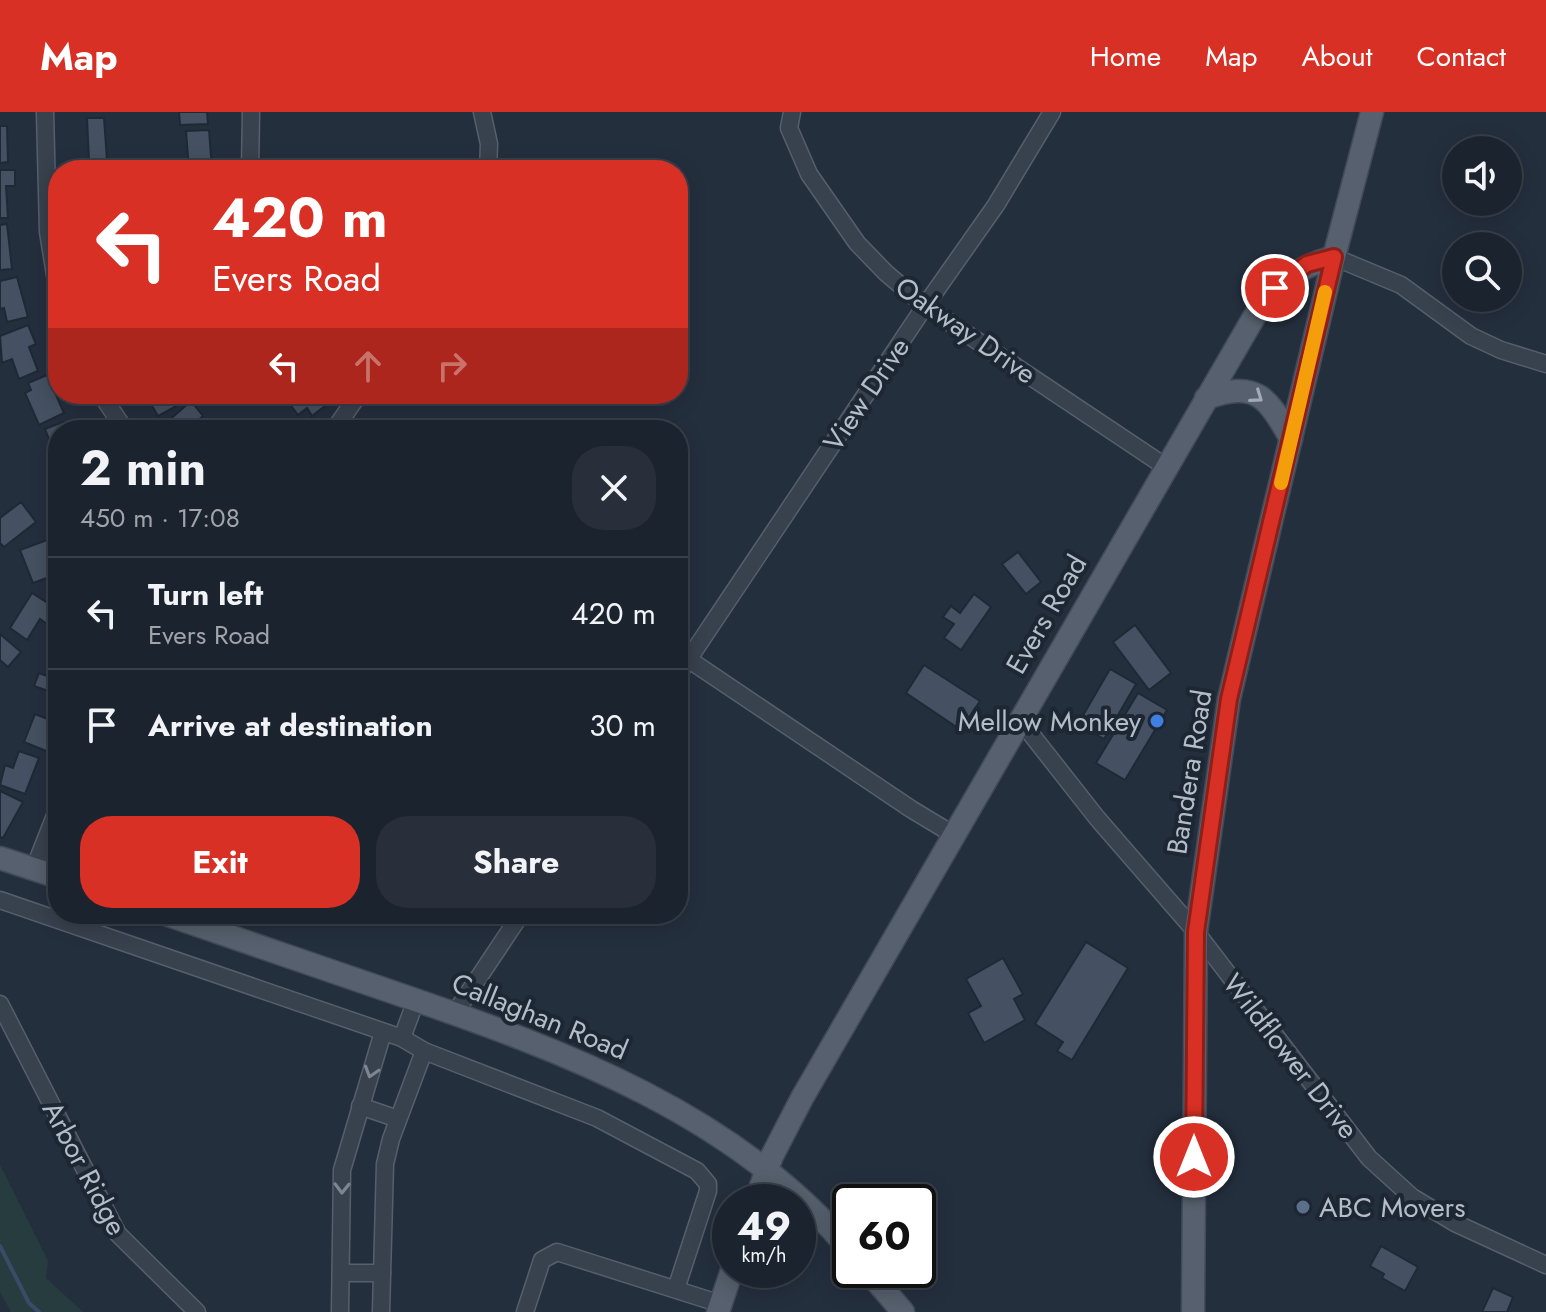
<!DOCTYPE html>
<html lang="en">
<head>
<meta charset="utf-8">
<style>
  body { margin:0; font-family:Jost,sans-serif; background:#282f3a; color:#f1f3f6; height:100vh; display:flex; flex-direction:column; font-size:30px; white-space:nowrap }
  * { box-sizing:border-box; margin:0 }
  p { font-size:26px; color:#a0a4aa }
  .icon { flex:none; width:44px; height:44px; fill:none; stroke:currentColor; stroke-width:2; stroke-linecap:round; stroke-linejoin:round }
  .map { position:relative; flex:1; overflow:hidden }
  .panel { position:absolute; left:48px; top:308px; width:640px; height:504px; display:flex; flex-direction:column; background:#1b232e; border-radius:32px; box-shadow:0 4px 20px #0003,0 0 0 2px #39404a }
  .panel>* { flex:none }
  .hud { position:absolute; left:48px; top:48px; width:640px; height:244px; border-radius:32px; box-shadow:0 4px 20px #0003,0 0 0 2px #39404a; background:#d93025; color:#fff; overflow:hidden }
  .tools { position:absolute; left:1442px; top:24px; display:grid; gap:16px }
  .tools a { display:grid; place-items:center; width:80px; height:80px; border-radius:50%; background:#1b232e; box-shadow:0 4px 20px #0003,0 0 0 2px #39404a; font-size:40px }
  .speed { position:absolute; left:712px; top:1072px; display:flex; gap:16px; font-size:40px; font-weight:700; text-align:center }
  .speed>* { display:grid; place-content:center; width:104px; height:104px; border-radius:50%; background:#1b232e; box-shadow:0 4px 20px #0003,0 0 0 2px #39404a; line-height:1 }
  .speed small { font-size:20px; font-weight:400 }
  .speed .limit { border:4px solid #111; border-radius:12px; background:#fff; color:#111 }
  .pin { position:absolute; display:grid; place-items:center; width:68px; height:68px; color:#fff; margin:-34px; border:4px solid #fff; border-radius:50%; box-shadow:0 2px 8px #0007 }
  .me { position:absolute; width:88px; margin:-44px; rotate:0deg; stroke-linejoin:round; filter:drop-shadow(0 0 6px #0008) }
  .turn { display:flex; align-items:center; gap:28px; height:168px; padding:0 32px; font-size:36px }
  .turn .icon { width:104px; height:104px; stroke-width:2.5 }
  .turn b { display:block; font-size:56px; line-height:68px }
  .lanes { display:flex; align-items:center; height:76px; padding:0 32px; background:#0003; justify-content:center; gap:40px; direction:ltr }
  .lanes .off { opacity:.35 }
  .round { display:grid; place-items:center; flex:none; width:84px; height:84px; border-radius:32px; background:#282f3a }
  .summary { display:flex; align-items:center; justify-content:space-between; height:136px; padding:0 32px }
  h1 { font-size:48px; font-weight:700; line-height:60px }
  .primary-button { display:flex; gap:16px; margin-top:auto; padding:16px 32px }
  .primary-button a { flex:1; height:92px; border-radius:32px; background:#d93025; color:#fff; font-size:32px; font-weight:700; line-height:92px; text-align:center }
  .primary-button a+a { background:#282f3a; color:#f1f3f6 }
  ul { padding:0; list-style:none }
  li { display:flex; align-items:center; gap:24px; height:112px; padding:0 32px; border-top:2px solid #39404a }
  li div { flex:1 }
  li b { display:block; font-size:30px }
  li em { font-style:normal }
  header { display:flex; align-items:center; gap:48px; box-sizing:border-box; height:112px; padding:0 40px; background:#d93025; color:#fff }
  header strong { font-size:38px }
  nav { display:flex; gap:44px; margin-inline-start:auto; font-size:28px }
  .map>svg:first-child { display:block }
  .green { fill:#263c3f }
  .lines { fill:none; stroke-linecap:round; stroke-linejoin:round }
  .stream { stroke:#394c67; stroke-width:4 }
  .building { fill:#455162; stroke:#1f2835; stroke-width:2 }
  .minor-casing { stroke:#565f6c; stroke-width:19 }
  .major-casing { stroke:#414a57; stroke-width:25 }
  .minor { stroke:#38414e; stroke-width:16 }
  .major { stroke:#56606e; stroke-width:22 }
  .oneway { stroke:#a1aab7 }
  .oneway2 { stroke:#7c8592 }
  .route-casing { stroke:#8d1f18; stroke-width:20 }
  .route { stroke:#d93025; stroke-width:14 }
  .slow { stroke:#f59e0b; stroke-width:14 }
  .shop-dot { fill:#3f7fe0; stroke:#1d2633; stroke-width:3 }
  .service-dot { fill:#5c6f8a; stroke:#1d2633; stroke-width:3 }
  .labels { text-anchor:middle; stroke-width:8; stroke-linejoin:round; paint-order:stroke }
  .street-label { font-size:28px; fill:#b4bcc9; stroke:#1d2633 }
  .poi-label { font-size:28px; fill:#b4bcc9; stroke:#1d2633; text-anchor:end }
</style>
</head>
<body>
<header>
<strong>Map</strong>
<nav><a>Home</a><a>Map</a><a>About</a><a>Contact</a></nav>
</header>
<div class="map">
<svg width="1546" height="1200" viewBox="0 0 1546 1200">
  <rect width="100%" height="100%" fill="#242f3e"/>
  <polygon class="green" points="0,1053 48,1149 46,1166 83,1200 11,1200 0,1180"/>
  <g class="lines">
    <polyline class="stream" points="0,1134 29,1191 39,1200"/>
  </g>
  <g class="building">
    <polygon points="179,0 207,0 208,12 180,13"/>
    <polygon points="87,6 104,6 107,48 89,49"/>
    <polygon points="0,14 7,14 8,50 0,51"/>
    <polygon points="209,18 212,57 189,58 186,19"/>
    <polygon points="0,58 15,58 15,74 6,74 8,106 0,106"/>
    <polygon points="7,112 12,157 0,158 0,113"/>
    <polygon points="17,165 28,205 7,210 4,196 0,197 0,169"/>
    <polygon points="28,213 36,232 29,235 38,259 19,267 12,247 2,251 0,224"/>
    <polygon points="47,263 64,301 39,313 25,281 31,278 28,271"/>
    <polygon points="145,282 170,282 176,294 158,304"/>
    <polygon points="315,282 325,294 312,304 307,296 298,303 283,283"/>
    <polygon points="191,289 203,304 197,309 205,318 173,318 166,311"/>
    <polygon points="63,310 67,318 58,318 58,340 55,342 45,317"/>
    <polygon points="21,390 36,410 4,435 0,431 0,406"/>
    <polygon points="47,428 54,446 49,447 55,463 33,471 20,438"/>
    <polygon points="1018,440 1041,470 1026,482 1002,452"/>
    <polygon points="32,481 57,497 47,512 40,507 27,528 10,516"/>
    <polygon points="974,482 991,495 961,538 944,526 954,512 943,505 951,494 960,501"/>
    <polygon points="1135,513 1171,561 1149,578 1113,530"/>
    <polygon points="0,522 21,540 8,555 0,548"/>
    <polygon points="924,553 980,589 961,618 906,581"/>
    <polygon points="1110,557 1136,572 1104,627 1078,612"/>
    <polygon points="39,561 55,567 51,580 34,574"/>
    <polygon points="1138,581 1167,598 1125,668 1096,651"/>
    <polygon points="35,602 58,611 58,624 51,641 24,630"/>
    <polygon points="19,639 39,646 25,682 0,673 5,653 13,656"/>
    <polygon points="0,679 23,690 3,726 0,725"/>
    <polygon points="1086,830 1128,856 1072,948 1057,939 1063,930 1035,912"/>
    <polygon points="1003,846 1023,882 1014,887 1025,908 984,931 968,901 981,894 966,867"/>
    <polygon points="1381,1134 1418,1155 1405,1179 1382,1166 1384,1162 1370,1154"/>
    <polygon points="1493,1176 1513,1185 1507,1200 1482,1200"/>
  </g>
  <g class="lines">
    <g class="minor-casing">
      <g id="minor">
        <polyline points="45,0 48,120 58,181"/>
        <polyline points="482,0 489,32 488,58"/>
        <polyline points="792,0 789,16 809,62 857,131 886,161 925,194 1166,355"/>
        <polyline points="250,58 251,0"/>
        <polyline points="1334,145 1401,173 1471,224 1501,238 1546,252"/>
        <polyline points="101,282 125,318"/>
        <polyline points="334,318 359,282"/>
        <polyline points="688,547 911,697 954,723"/>
        <polyline points="678,563 925,194 996,93 1052,0"/>
        <polyline points="1020,608 1097,706 1196,820 1369,1046 1412,1085 1455,1111 1546,1153"/>
        <polyline points="34,757 58,696"/>
        <polyline points="0,788 402,926 424,939 597,1006 697,1059 708,1072 708,1079 676,1177"/>
        <polyline points="0,892 118,1122 197,1200"/>
        <polyline points="455,901 521,802"/>
        <polyline points="402,926 416,888"/>
        <polyline points="360,994 398,1007"/>
        <polyline points="341,1161 382,1161"/>
        <polyline points="340,1200 342,1058 383,920"/>
        <polyline points="381,1200 385,1052 391,1027 424,939"/>
        <polyline points="525,1200 542,1148 557,1140 721,1192"/>
      </g>
    </g>
    <g class="major-casing">
      <g id="major">
        <path d="M1206,286C1257,268 1267,285 1291,327"/>
        <polyline points="0,746 58,765"/>
        <path d="M165,802C244,829 322,856 401,883C564,939 735,1002 850,1138"/>
        <path d="M755,1090L772,1044L802,986L1254,205C1276,173 1296,155 1334,145"/>
        <polyline points="867,1158 903,1200"/>
        <polyline points="718,1200 732,1158"/>
        <polyline points="1193,1200 1196,820 1229,587 1334,145 1372,0"/>
      </g>
    </g>
    <use href="#minor" class="minor"/>
    <use href="#major" class="major"/>
  </g>
  <defs><path id="oneway-chevron" d="M-2-3.5L2.5 0L-2 3.5" fill="none" stroke-width="1.6" stroke-linecap="round" stroke-linejoin="round" transform="scale(2)"/></defs>
  <use class="oneway" href="#oneway-chevron" transform="translate(1257 285) rotate(35)"/>
  <g class="oneway2">
    <use href="#oneway-chevron" transform="translate(371 960) rotate(107)"/>
    <use href="#oneway-chevron" transform="translate(342 1076) rotate(91)"/>
  </g>
  <g class="lines">
    <g class="route-casing">
      <polyline id="route" points="1194,1045 1196,820 1229,587 1334,145 1307,152 1275,176"/>
    </g>
    <use href="#route" class="route"/>
    <polyline class="slow" points="1281,371 1325,180"/>
  </g>
  <circle class="shop-dot" cx="1157" cy="609" r="8"/>
  <circle class="service-dot" cx="1303" cy="1095" r="8"/>
  <g class="labels">
    <g class="street-label">
      <text transform="translate(966 218) rotate(35)" y="10">Oakway Drive</text>
      <text transform="translate(866 282) rotate(-56)" y="10">View Drive</text>
      <text transform="translate(1046 502) rotate(-60)" y="10">Evers Road</text>
      <text transform="translate(1189 660) rotate(-81)" y="10">Bandera Road</text>
      <text transform="translate(540 904) rotate(22)" y="10">Callaghan Road</text>
      <text transform="translate(1291 944) rotate(52)" y="10">Wildflower Drive</text>
      <text transform="translate(85 1056) rotate(62)" y="10">Arbor Ridge</text>
    </g>
    <g class="poi-label">
      <text x="1141" y="619">Mellow Monkey</text>
      <text x="1319" y="1105" text-anchor="start">ABC Movers</text>
    </g>
  </g>
</svg>
<div class="tools">
<a><svg class="icon" aria-label="sound" viewBox="0 0 24 24"><path d="M4 9h4l5-4v14l-5-4H4zM17 9q2 3 0 6"/></svg></a>
<a><svg class="icon" aria-label="search" viewBox="0 0 24 24"><circle cx="10" cy="10" r="6"/><path d="M15 15l6 6"/></svg></a>
</div>
<div class="speed"><div>49<small>km/h</small></div><div class="limit">60</div></div>
<div class="pin" style="left:1275px;top:176px;background:#d93025"><svg class="icon" aria-label="arrive" viewBox="0 0 24 24"><path d="M6 21V4h12l-3 4 3 4H6"/></svg></div>
<svg class="me" style="left:1194px;top:1045px" viewBox="-20 -20 40 40"><circle r="17" fill="#d93025" stroke="#fff" stroke-width="3"/><path d="M0-11L8 9 0 5-8 9z" fill="#fff"/></svg>
<div class="hud">
<div class="turn"><svg class="icon" aria-label="left" viewBox="0 0 24 24"><path d="M17 20v-9H6M10 6l-5 5 5 5"/></svg><div><b>420 m</b>Evers Road</div></div>
<div class="lanes"><svg class="icon" aria-label="left" viewBox="0 0 24 24"><path d="M17 20v-9H6M10 6l-5 5 5 5"/></svg><svg class="icon off" aria-label="ahead" viewBox="0 0 24 24"><path d="M12 20V5M6 11l6-6 6 6"/></svg><svg class="icon off" aria-label="right" viewBox="0 0 24 24"><path d="M7 20v-9h11M14 6l5 5-5 5"/></svg></div>
</div>
<section class="panel">
<div class="summary"><div><h1>2 min</h1><p>450 m · 17:08</p></div><a class="round"><svg class="icon" aria-label="close" viewBox="0 0 24 24"><path d="M6 6l12 12M18 6L6 18"/></svg></a></div>
<ul>
<li><svg class="icon" aria-label="left" viewBox="0 0 24 24"><path d="M17 20v-9H6M10 6l-5 5 5 5"/></svg><div><b>Turn left</b><p>Evers Road</p></div><em>420 m</em></li>
<li><svg class="icon" aria-label="arrive" viewBox="0 0 24 24"><path d="M6 21V4h12l-3 4 3 4H6"/></svg><div><b>Arrive at destination</b></div><em>30 m</em></li>
</ul>
<div class="primary-button"><a>Exit</a><a>Share</a></div>
</section>
</div>
</body>
</html>
